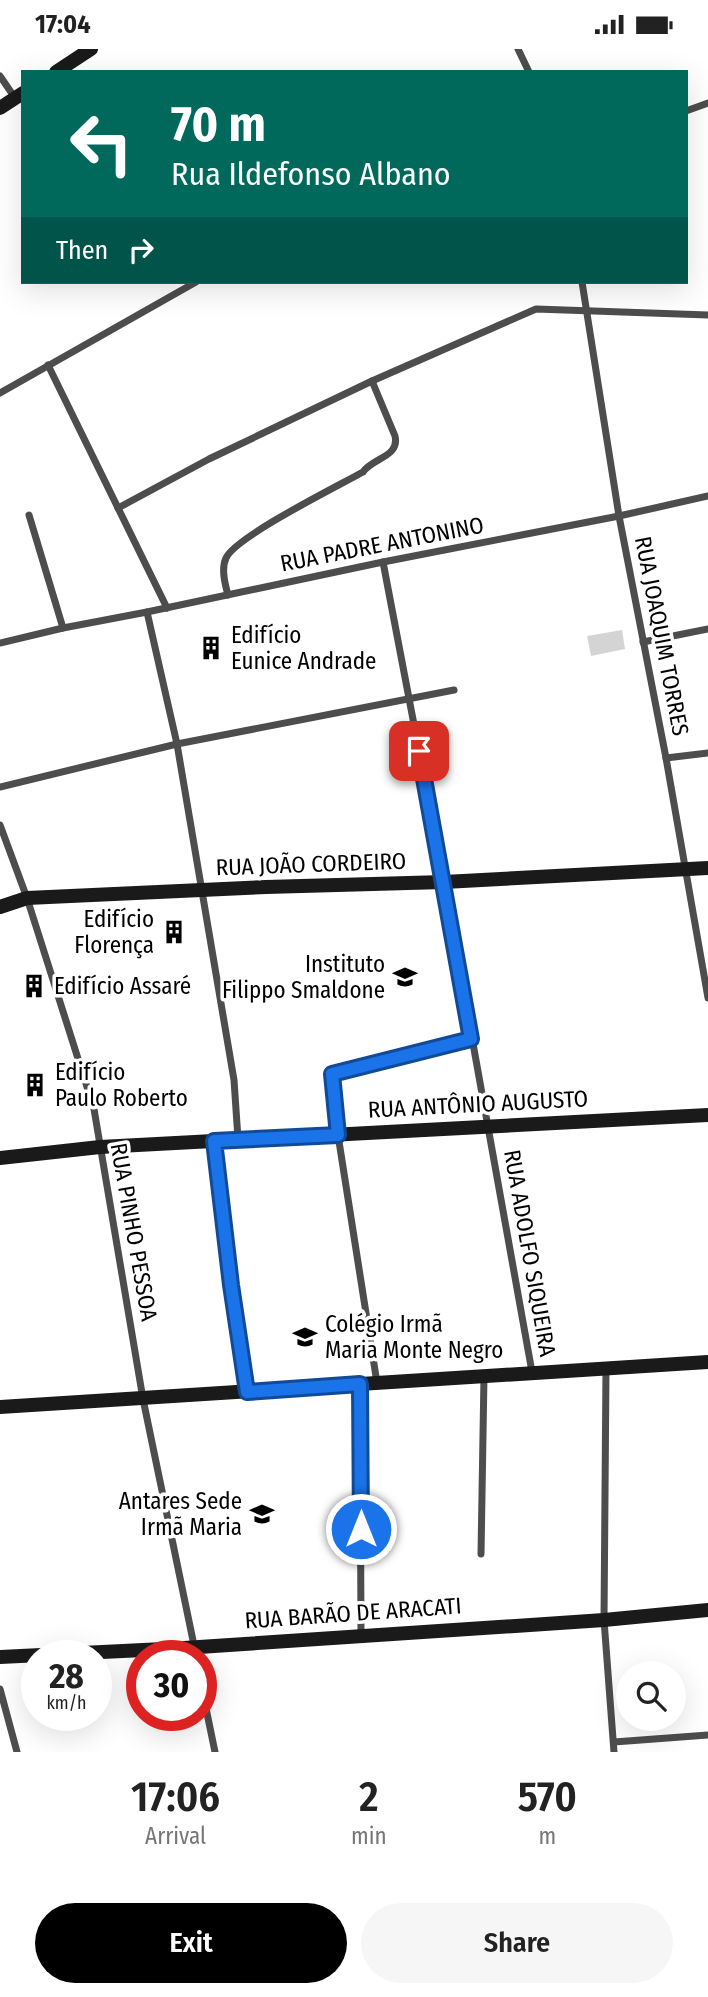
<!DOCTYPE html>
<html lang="en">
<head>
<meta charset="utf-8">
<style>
  body { margin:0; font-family:"Fira Sans Condensed",sans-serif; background:#f6f6f6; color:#222; height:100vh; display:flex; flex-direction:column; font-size:26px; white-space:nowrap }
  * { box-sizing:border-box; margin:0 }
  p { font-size:23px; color:#767676 }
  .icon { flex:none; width:38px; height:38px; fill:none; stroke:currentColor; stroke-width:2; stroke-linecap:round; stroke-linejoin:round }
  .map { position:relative; height:1703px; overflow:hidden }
  .drawer { display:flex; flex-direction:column; background:#fff; flex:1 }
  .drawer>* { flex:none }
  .top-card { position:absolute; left:21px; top:21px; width:667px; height:214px; border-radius:0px; box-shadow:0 7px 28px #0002; background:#00695c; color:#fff; overflow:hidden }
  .controls { position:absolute; left:616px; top:1612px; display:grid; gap:14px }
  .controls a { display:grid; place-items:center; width:70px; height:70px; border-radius:50%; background:#fff; box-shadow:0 7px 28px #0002; font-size:35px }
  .speed { position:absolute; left:21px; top:1591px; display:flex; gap:14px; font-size:35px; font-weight:700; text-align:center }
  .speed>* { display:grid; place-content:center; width:91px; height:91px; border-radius:50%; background:#fff; box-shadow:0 7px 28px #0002; line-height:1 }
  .speed small { font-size:18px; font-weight:400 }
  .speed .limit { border:10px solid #d22; background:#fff; color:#111 }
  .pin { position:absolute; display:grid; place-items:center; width:60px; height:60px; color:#fff; margin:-30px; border-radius:14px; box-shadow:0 4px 10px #0006 }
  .me { position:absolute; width:77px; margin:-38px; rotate:0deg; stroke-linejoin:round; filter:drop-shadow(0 0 5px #0008) }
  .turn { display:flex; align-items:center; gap:24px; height:147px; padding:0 35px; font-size:32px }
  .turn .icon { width:91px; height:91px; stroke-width:2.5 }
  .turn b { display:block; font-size:49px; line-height:60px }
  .then { display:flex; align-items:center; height:66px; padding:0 35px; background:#0003; gap:14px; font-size:26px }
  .eta { display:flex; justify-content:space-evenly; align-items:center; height:119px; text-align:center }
  .eta b { font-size:42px; font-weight:600; line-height:49px }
  .cta { display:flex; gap:14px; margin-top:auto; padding:14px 35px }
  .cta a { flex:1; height:80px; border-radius:42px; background:#000; color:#fff; font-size:28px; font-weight:600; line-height:80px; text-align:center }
  .cta a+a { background:#f6f6f6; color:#222 }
  .status { display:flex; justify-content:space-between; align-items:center; height:49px; padding:0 35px; background:#fff; direction:ltr }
  .status svg { height:19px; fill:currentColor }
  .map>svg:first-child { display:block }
  .green { fill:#d4d4d4 }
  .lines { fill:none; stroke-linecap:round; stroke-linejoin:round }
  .street { stroke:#4d4d4d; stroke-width:7 }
  .secondary { stroke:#1a1a1a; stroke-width:14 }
  .route-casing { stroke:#114b97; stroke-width:18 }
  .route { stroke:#1a73e8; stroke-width:12 }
  .labels { text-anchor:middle; stroke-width:7; stroke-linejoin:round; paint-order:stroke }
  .street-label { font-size:23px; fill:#000; stroke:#fff }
  .poi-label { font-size:23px; fill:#000; stroke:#fff; text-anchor:start }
</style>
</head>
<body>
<div class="status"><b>17:04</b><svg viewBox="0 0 49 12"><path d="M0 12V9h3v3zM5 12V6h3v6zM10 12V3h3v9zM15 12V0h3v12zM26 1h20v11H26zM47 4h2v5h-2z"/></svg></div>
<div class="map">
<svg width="708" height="1703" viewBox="0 0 708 1703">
  <rect width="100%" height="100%" fill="#fff"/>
  <polygon class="green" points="622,581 625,600 591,607 587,587"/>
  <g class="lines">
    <g class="street">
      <polyline points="518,0 529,23"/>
      <polyline points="0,27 15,49"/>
      <polyline points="686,62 708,54"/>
      <polyline points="582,233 619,467 666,709 708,949"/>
      <polyline points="48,316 167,559"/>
      <polyline points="0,344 196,233"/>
      <polyline points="118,459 209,410 372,332 536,260 708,266"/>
      <polyline points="29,466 63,579"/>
      <polyline points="383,513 444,833 532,1323"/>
      <path d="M228,546C225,535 221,520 226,509C235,488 338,437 363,423C372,409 400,408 395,387L372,332"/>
      <polyline points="147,563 177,695 234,1031 238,1090"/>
      <polyline points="643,593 708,580"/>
      <polyline points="0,594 63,579 147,563 383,513 619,467 708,447"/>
      <polyline points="666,709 708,704"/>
      <polyline points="0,738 177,695 454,641"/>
      <polyline points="0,776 27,849 94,1060 143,1350 196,1606"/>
      <polyline points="214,1092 231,1236 247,1343"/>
      <polyline points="606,1320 604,1571 614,1703"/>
      <polyline points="377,1334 338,1086 332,1025 471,990"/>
      <polyline points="360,1335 361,1586"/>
      <polyline points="481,1505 484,1327"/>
      <polyline points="201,1635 215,1703"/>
      <polyline points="0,1640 17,1703"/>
      <polyline points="614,1693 708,1686"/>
    </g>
    <g class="secondary">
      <polyline points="56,23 91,0"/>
      <polyline points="0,59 23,44"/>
      <polyline points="0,858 27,849 266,838 444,833 708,819"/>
      <polyline points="0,1109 100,1098 708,1066"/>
      <polyline points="0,1358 708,1313"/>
      <polyline points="0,1608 184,1599 604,1571 708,1561"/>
    </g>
  </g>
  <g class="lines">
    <g class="route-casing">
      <polyline id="route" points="361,1480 360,1335 247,1343 231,1236 214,1092 338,1086 332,1025 471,990 419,702"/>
    </g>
    <use href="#route" class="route"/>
  </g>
  <defs>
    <g id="building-bare" transform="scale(1.89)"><path d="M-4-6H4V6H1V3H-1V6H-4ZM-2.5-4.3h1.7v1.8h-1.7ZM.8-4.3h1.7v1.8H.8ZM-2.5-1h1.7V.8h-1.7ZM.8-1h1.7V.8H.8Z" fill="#000" stroke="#fff" stroke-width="2.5" paint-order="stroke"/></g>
    <g id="school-bare" transform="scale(1.89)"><path d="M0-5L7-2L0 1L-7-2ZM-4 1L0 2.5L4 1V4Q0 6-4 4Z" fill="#000" stroke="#fff" stroke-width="2.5" paint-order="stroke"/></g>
  </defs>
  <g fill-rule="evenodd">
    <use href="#building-bare" x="211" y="599"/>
    <use href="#building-bare" x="174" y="883"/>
    <use href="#school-bare" x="405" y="928"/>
    <use href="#building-bare" x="34" y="937"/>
    <use href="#building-bare" x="35" y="1036"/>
    <use href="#school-bare" x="305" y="1288"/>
    <use href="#school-bare" x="262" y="1465"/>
  </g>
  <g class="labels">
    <g class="street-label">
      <text transform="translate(382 495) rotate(-11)" y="8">RUA PADRE ANTONINO</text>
      <text transform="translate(662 587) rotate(79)" y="8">RUA JOAQUIM TORRES</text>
      <text transform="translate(311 815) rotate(-2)" y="8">RUA JOÃO CORDEIRO</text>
      <text transform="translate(478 1055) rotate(-3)" y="8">RUA ANTÔNIO AUGUSTO</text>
      <text transform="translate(134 1183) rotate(80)" y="8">RUA PINHO PESSOA</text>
      <text transform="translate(530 1204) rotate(80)" y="8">RUA ADOLFO SIQUEIRA</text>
      <text transform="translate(353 1564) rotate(-4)" y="8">RUA BARÃO DE ARACATI</text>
    </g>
    <g class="poi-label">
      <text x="231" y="594">Edifício<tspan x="231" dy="26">Eunice Andrade</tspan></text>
      <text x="154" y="878" text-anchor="end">Edifício<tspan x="154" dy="26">Florença</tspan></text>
      <text x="385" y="923" text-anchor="end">Instituto<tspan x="385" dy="26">Filippo Smaldone</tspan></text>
      <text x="54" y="945">Edifício Assaré</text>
      <text x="55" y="1031">Edifício<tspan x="55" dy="26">Paulo Roberto</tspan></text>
      <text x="325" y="1283">Colégio Irmã<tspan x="325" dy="26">Maria Monte Negro</tspan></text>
      <text x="242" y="1460" text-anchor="end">Antares Sede<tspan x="242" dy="26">Irmã Maria</tspan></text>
    </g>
  </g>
</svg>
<div class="controls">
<a><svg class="icon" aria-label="search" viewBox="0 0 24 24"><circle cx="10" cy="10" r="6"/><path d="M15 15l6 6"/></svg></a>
</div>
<div class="speed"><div>28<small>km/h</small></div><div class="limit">30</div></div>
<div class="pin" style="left:419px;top:702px;background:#d93025"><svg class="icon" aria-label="arrive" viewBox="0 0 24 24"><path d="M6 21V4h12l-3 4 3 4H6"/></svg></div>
<svg class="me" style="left:361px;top:1480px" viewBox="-20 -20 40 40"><circle r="17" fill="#1a73e8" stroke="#fff" stroke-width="3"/><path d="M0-11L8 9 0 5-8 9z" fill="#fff"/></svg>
<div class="top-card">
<div class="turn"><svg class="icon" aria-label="left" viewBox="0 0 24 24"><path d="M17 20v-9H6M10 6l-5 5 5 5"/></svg><div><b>70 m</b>Rua Ildefonso Albano</div></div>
<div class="then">Then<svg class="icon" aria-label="right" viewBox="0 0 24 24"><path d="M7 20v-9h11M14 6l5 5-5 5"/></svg></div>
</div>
</div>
<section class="drawer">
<div class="eta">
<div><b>17:06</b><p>Arrival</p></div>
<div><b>2</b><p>min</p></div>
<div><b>570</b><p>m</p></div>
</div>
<div class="cta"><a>Exit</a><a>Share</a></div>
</section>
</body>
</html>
